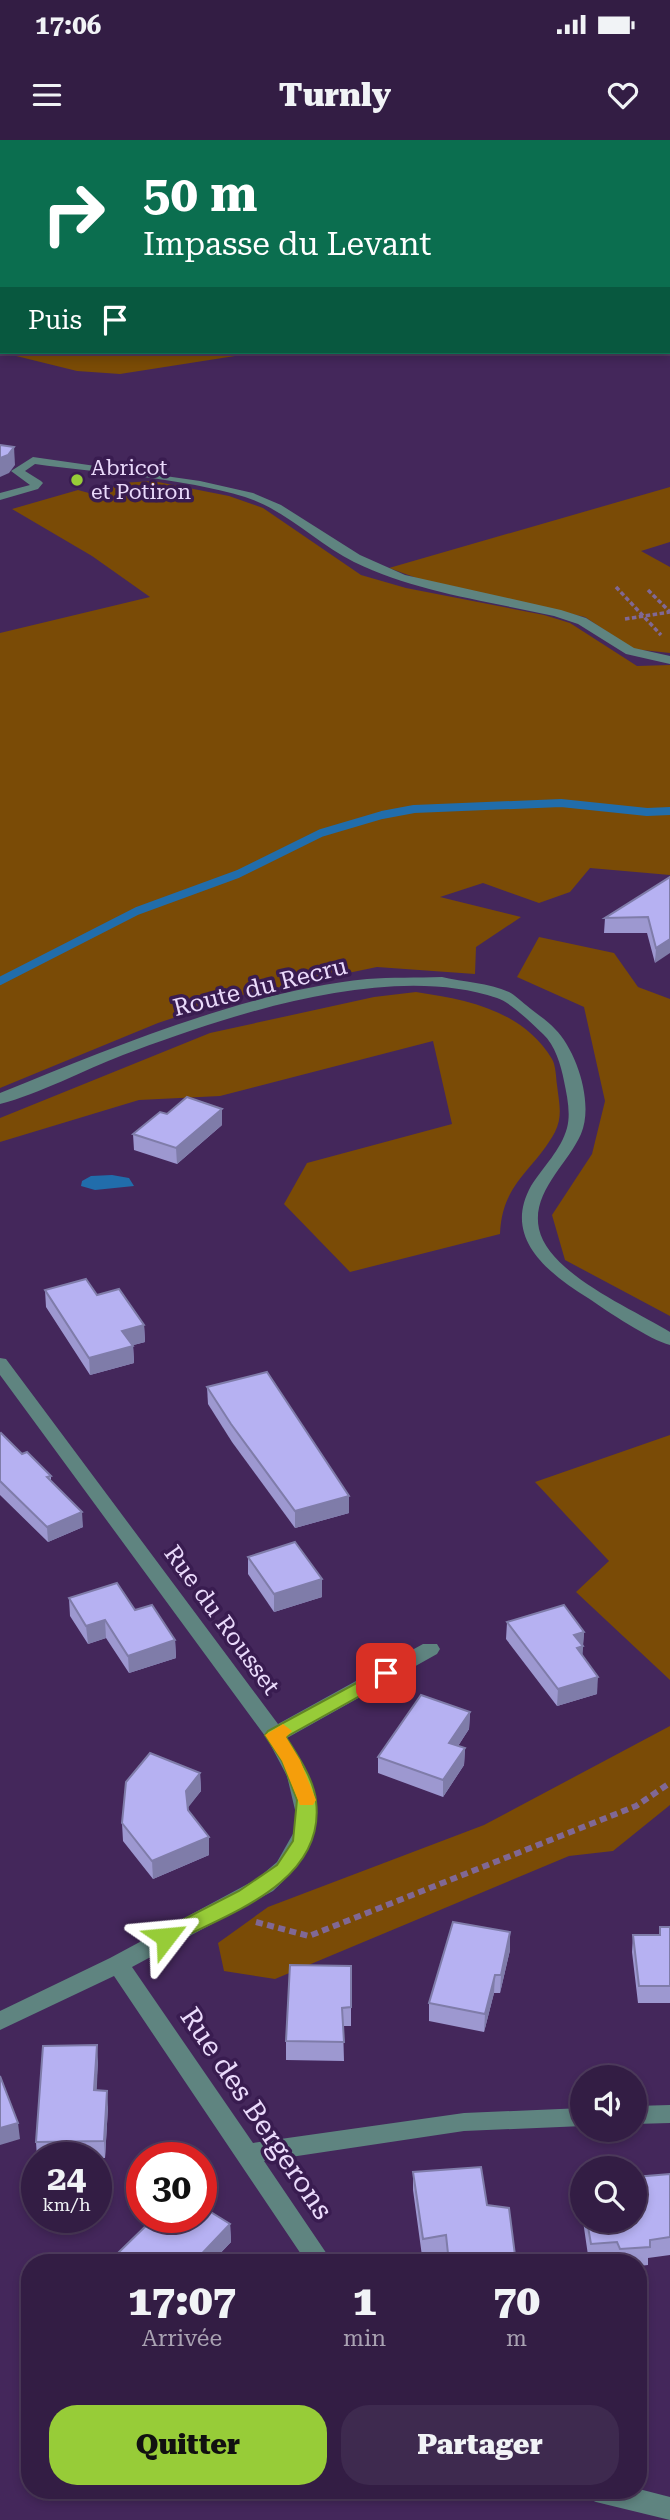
<!DOCTYPE html>
<html lang="fr">
<head>
<meta charset="utf-8">
<style>
  body { margin:0; font-family:"Roboto Serif",serif; background:#3e2a4f; color:#f1f3f6; height:100vh; display:flex; flex-direction:column; font-size:26px; white-space:nowrap }
  * { box-sizing:border-box; margin:0 }
  p { font-size:23px; color:#a9a2b2 }
  .icon { flex:none; width:38px; height:38px; fill:none; stroke:currentColor; stroke-width:2; stroke-linecap:round; stroke-linejoin:round }
  .map { position:relative; flex:1; overflow:hidden }
  .details { position:absolute; left:21px; top:2114px; width:626px; height:245px; display:flex; flex-direction:column; background:#331d44; border-radius:28px; box-shadow:0 4px 10px #0003,0 0 0 2px #4e3b5d }
  .details>* { flex:none }
  .top-card { position:absolute; left:0px; top:0px; width:670px; height:214px; box-shadow:0 4px 10px #0003,0 0 0 2px #4e3b5d; background:#0b6e4f; color:#fff; overflow:hidden }
  .controls { position:absolute; left:570px; top:1925px; display:grid; gap:14px }
  .controls a { display:grid; place-items:center; width:77px; height:77px; border-radius:50%; background:#331d44; box-shadow:0 4px 10px #0003,0 0 0 2px #4e3b5d; font-size:35px }
  .speed { position:absolute; left:21px; top:2002px; display:flex; gap:14px; font-size:35px; font-weight:700; text-align:center }
  .speed>* { display:grid; place-content:center; width:91px; height:91px; border-radius:50%; background:#331d44; box-shadow:0 4px 10px #0003,0 0 0 2px #4e3b5d; line-height:1 }
  .speed small { font-size:18px; font-weight:400 }
  .speed .limit { border:10px solid #d22; background:#fff; color:#111 }
  .pin { position:absolute; display:grid; place-items:center; width:60px; height:60px; color:#fff; margin:-30px; border-radius:14px; box-shadow:0 4px 10px #0006 }
  .me { position:absolute; width:77px; margin:-38px; rotate:61deg; stroke-linejoin:round; filter:drop-shadow(0 0 5px #0008) }
  .turn { display:flex; align-items:center; gap:24px; height:147px; padding:0 28px; font-size:32px }
  .turn .icon { width:91px; height:91px; stroke-width:2.5 }
  .turn b { display:block; font-size:49px; line-height:60px }
  .then { display:flex; align-items:center; height:66px; padding:0 28px; background:#0003; gap:14px; font-size:26px }
  .eta { display:flex; justify-content:space-evenly; align-items:center; height:119px; text-align:center }
  .eta b { font-size:42px; font-weight:800; line-height:49px }
  .action { display:flex; gap:14px; margin-top:auto; padding:14px 28px }
  .action a { flex:1; height:80px; border-radius:28px; background:#97cc38; color:#111; font-size:28px; font-weight:800; line-height:80px; text-align:center }
  .action a+a { background:#3e2a4f; color:#f1f3f6 }
  .status { display:flex; justify-content:space-between; align-items:center; height:49px; padding:0 35px; background:#331d44; direction:ltr }
  .status svg { height:19px; fill:currentColor }
  header { display:flex; justify-content:space-between; align-items:center; height:91px; padding:0 28px; background:#331d44; font-size:32px; font-weight:800 }
  .map>svg:first-child { display:block }
  .green { fill:#7a4b06 }
  .water { fill:#216dab }
  .lines { fill:none; stroke-linecap:round; stroke-linejoin:round }
  .stream { stroke:#216dab; stroke-width:8 }
  .path-far1 { stroke:#806895; stroke-width:3.5; stroke-dasharray:4.5 2.5; stroke-linecap:butt }
  .path { stroke:#806895; stroke-width:6; stroke-dasharray:7 4.5; stroke-linecap:butt }
  .minor { fill:#5f8480; fill-rule:evenodd }
  .wall { fill:#9d98d0 }
  .shaded-wall { fill:#7f7ca9 }
  .building { fill:#b6b1f2; stroke:#7f7ca9; stroke-width:2 }
  .route { fill:#97cc38; stroke:#628524; stroke-width:2 }
  .slow { fill:#f59e0b }
  .poi-dot { fill:#97cc38; stroke:#391c50; stroke-width:2.5 }
  .labels { text-anchor:middle; stroke-width:7; stroke-linejoin:round; paint-order:stroke }
  .far-poi-label { font-size:21px; fill:#eadafb; stroke:#391c50; text-anchor:start }
  .street-label { font-size:24px; fill:#eadafb; stroke:#391c50 }
  .near-street-label { font-size:28px; fill:#eadafb; stroke:#391c50 }
</style>
</head>
<body>
<div class="status"><b>17:06</b><svg viewBox="0 0 49 12"><path d="M0 12V9h3v3zM5 12V6h3v6zM10 12V3h3v9zM15 12V0h3v12zM26 1h20v11H26zM47 4h2v5h-2z"/></svg></div>
<header><svg class="icon" aria-label="menu" viewBox="0 0 24 24"><path d="M4 6h16M4 12h16M4 18h16"/></svg>Turnly<svg class="icon" aria-label="heart" viewBox="0 0 24 24"><path d="M12 20l-8-8c-3-5 5-10 8-4 3-6 11-1 8 4z"/></svg></header>
<div class="map">
<svg width="670" height="2380" viewBox="0 0 670 2380">
  <rect width="100%" height="100%" fill="#44275b"/>
  <g class="green">
    <polygon points="2,33 2,212 243,212 235,216 120,234 77,231 0,212"/>
    <polygon points="153,341 229,356 263,368 361,435 406,448 544,475 570,483 637,526 670,525 670,735 590,728 570,752 539,763 483,743 440,757 521,777 476,807 475,834 377,827 242,855 158,883 0,948 0,493 150,457 92,416 12,369 78,350 96,355 121,343"/>
    <polygon points="670,347 670,402 641,411 670,427 670,513 633,509 585,477 433,444 389,428"/>
    <polygon points="539,797 614,813 638,847 670,859 670,1176 565,1120 552,1075 592,1014 605,961 584,867 517,837"/>
    <path d="M416,852C468,860 522,870 552,919C556,926 556,938 557,945C559,963 563,976 555,992C533,1032 502,1043 500,1094L350,1132L284,1064L307,1023L452,984L433,901L220,956L139,960L0,1002V978L210,893L374,857Z"/>
    <polygon points="670,1295 670,1540 576,1452 609,1421 535,1342"/>
    <polygon points="670,1586 670,1665 613,1711 569,1716 275,1839 224,1831 218,1803 268,1767 484,1685"/>
  </g>
  <polygon class="water" points="112,1035 129,1038 134,1046 95,1050 81,1046 82,1041 91,1036"/>
  <g class="lines">
    <polyline class="stream" points="0,841 137,771 238,734 321,693 382,675 414,669 561,663 647,672 670,671"/>
    <g class="path-far1">
      <polyline points="616,447 661,495"/>
      <polyline points="648,450 670,472"/>
      <polyline points="625,479 670,472"/>
    </g>
    <polyline class="path" points="256,1782 309,1796 636,1666 670,1643"/>
    <g class="minor">
      <polygon points="670,33 670,39 668,40 668,34"/>
      <path d="M33,317L200,341L253,353L281,365L360,415L405,435L561,470L586,478L634,508L670,516V524L626,514L578,484L554,476C487,461 416,452 354,422C316,403 286,370 245,357C183,338 100,333 35,324L25,331L41,341L43,343L38,349L0,360V353L30,345L11,331Z"/>
      <path d="M442,837C463,842 489,843 509,852C515,855 521,861 526,865C535,873 547,880 555,889C577,911 594,964 581,994C568,1024 531,1052 539,1089C549,1134 633,1169 670,1192V1205C650,1200 607,1171 588,1158C548,1133 502,1098 531,1046C543,1027 561,1010 567,988C571,973 567,956 564,941C561,925 555,905 543,894C531,883 512,863 497,858C388,821 226,876 123,915C84,930 39,954 0,964V953C111,908 247,851 367,839C391,837 417,838 442,837Z"/>
      <path d="M0,1218L6,1219L278,1584L423,1504H437L440,1509L437,1514L287,1598C325,1660 329,1699 273,1751L132,1827L253,2003L464,1973L583,1968V1986L464,1991L264,2021L333,2123H307L114,1836L0,1890V1871L110,1818L257,1739L277,1722L294,1692L296,1674L287,1636L268,1600L0,1235Z"/>
      <polygon points="670,1965 670,1983 635,1984 635,1966"/>
      <polygon points="639,2349 670,2357 670,2380 596,2362 587,2358 583,2350"/>
    </g>
  </g>
  <g class="wall">
    <polygon points="470,0 655,0 655,2 471,2"/>
    <polygon points="670,737 655,823 647,793 604,793 605,778"/>
    <polygon points="222,985 177,1024 134,1010 133,994"/>
    <polygon points="45,1150 97,1155 144,1185 145,1202 133,1205 134,1223 90,1235 46,1167"/>
    <polygon points="207,1247 349,1373 295,1388 232,1302 208,1264"/>
    <polygon points="0,1294 22,1314 51,1336 51,1341 83,1387 48,1402 0,1355"/>
    <polygon points="248,1417 322,1457 274,1472 248,1434"/>
    <polygon points="69,1458 135,1470 175,1500 176,1518 129,1533 106,1498 88,1504 70,1476"/>
    <polygon points="507,1482 584,1492 582,1515 597,1554 557,1566 506,1499"/>
    <polygon points="470,1572 469,1589 458,1606 465,1608 464,1625 443,1657 378,1633 378,1617"/>
    <polygon points="200,1633 201,1651 187,1668 188,1670 209,1715 153,1739 123,1701 122,1683"/>
    <polygon points="660,1787 670,1787 670,1863 638,1863 632,1812 633,1795 659,1795"/>
    <polygon points="510,1810 500,1853 494,1853 484,1892 429,1881 429,1863"/>
    <polygon points="351,1826 351,1886 343,1886 344,1921 286,1920 286,1901"/>
    <polygon points="98,1921 96,1950 108,1967 105,2018 37,2018 36,2002"/>
    <polygon points="413,2032 487,2065 516,2123 446,2123 445,2113 422,2116 413,2050"/>
    <polygon points="670,2034 670,2115 648,2118 648,2125 639,2126 639,2123 616,2123 615,2120 589,2122 583,2081 635,2081 635,2037"/>
    <polygon points="230,2084 231,2102 211,2123 116,2123 116,2115"/>
  </g>
  <g class="shaded-wall">
    <rect x="500" y="0" width="30" height="2"/>
    <polygon points="14,307 15,325 9,333 0,337 0,318"/>
    <polygon points="670,799 670,813 655,823 656,808"/>
    <polygon points="222,969 222,985 177,1024 176,1008"/>
    <polygon points="144,1185 145,1202 123,1208 122,1191"/>
    <polygon points="133,1206 134,1223 90,1235 89,1218"/>
    <polygon points="349,1356 349,1373 295,1388 295,1371"/>
    <polygon points="82,1372 83,1387 48,1402 47,1387"/>
    <polygon points="322,1439 322,1457 274,1472 274,1454"/>
    <polygon points="105,1480 106,1498 88,1504 86,1486"/>
    <polygon points="584,1492 582,1523 574,1495"/>
    <polygon points="175,1500 176,1518 129,1533 128,1516"/>
    <polygon points="598,1537 597,1554 557,1566 558,1549"/>
    <polygon points="470,1572 469,1589 449,1620 449,1603"/>
    <polygon points="465,1608 464,1625 443,1657 443,1640"/>
    <polygon points="200,1633 201,1651 187,1669 186,1651"/>
    <polygon points="209,1697 209,1715 153,1739 152,1721"/>
    <polygon points="510,1792 510,1810 500,1853 501,1835"/>
    <polygon points="495,1835 494,1853 484,1892 485,1874"/>
    <polygon points="97,1905 98,1921 96,1967 94,1950"/>
    <polygon points="107,1951 108,1967 105,2018 104,2001"/>
    <polygon points="18,1983 20,1999 0,2005 0,1988"/>
    <polygon points="230,2084 231,2102 211,2123 193,2123"/>
    <polygon points="647,2223 645,2242 639,2263 639,2250"/>
  </g>
  <g class="building">
    <polygon points="0,0 323,0 323,2 284,2 284,0 275,2 2,2 2,17 0,17"/>
    <polygon points="533,0 650,0 649,2 535,2"/>
    <polygon points="0,305 14,307 8,315 0,318"/>
    <polygon points="670,737 670,799 656,808 648,777 605,778"/>
    <polygon points="187,957 222,969 176,1008 133,994 160,972 167,974"/>
    <polygon points="86,1139 97,1155 119,1149 144,1185 122,1191 133,1206 89,1218 45,1150"/>
    <polygon points="267,1232 349,1356 295,1371 231,1284 207,1247"/>
    <polygon points="1,1293 22,1314 27,1312 51,1336 47,1337 82,1372 47,1387 0,1341 0,1294"/>
    <polygon points="295,1402 322,1439 274,1454 248,1417"/>
    <polygon points="117,1443 135,1470 152,1465 175,1500 128,1516 105,1480 86,1486 69,1458"/>
    <polygon points="564,1465 584,1492 574,1495 583,1506 577,1508 598,1537 558,1549 507,1482"/>
    <polygon points="421,1555 470,1572 449,1603 465,1608 443,1640 378,1617"/>
    <polygon points="150,1613 200,1633 186,1651 188,1670 209,1697 152,1721 122,1683 126,1642"/>
    <polygon points="453,1782 510,1792 501,1835 495,1835 485,1874 429,1863"/>
    <polygon points="660,1787 670,1787 670,1846 639,1846 633,1795 660,1795"/>
    <polygon points="290,1825 351,1826 351,1867 342,1868 344,1902 286,1901"/>
    <polygon points="97,1905 94,1950 107,1951 104,2001 36,2002 43,1906"/>
    <polygon points="0,1936 18,1983 0,1988"/>
    <polygon points="481,2027 487,2065 509,2068 516,2123 449,2123 446,2095 423,2099 413,2032"/>
    <polygon points="670,2034 670,2097 650,2100 650,2107 620,2109 617,2102 591,2104 587,2081 635,2081 635,2052 638,2051 635,2037"/>
    <polygon points="201,2066 230,2084 193,2123 126,2123 116,2115 155,2077 201,2077"/>
    <polygon points="639,2221 647,2223 639,2250"/>
  </g>
  <path class="route" d="M386,1527L395,1533L392,1538L286,1597C297,1615 314,1639 316,1661C326,1741 231,1773 173,1802H159L156,1797L159,1792L239,1751L277,1725L293,1701L297,1660L282,1621L265,1595L268,1591Z"/>
  <polygon class="slow" points="283,1584 292,1591 286,1597 300,1620 316,1660 313,1665 300,1665 282,1621 265,1595"/>
  <circle class="poi-dot" cx="77" cy="340" r="7"/>
  <g class="labels">
    <g class="far-poi-label">
      <text x="91" y="335">Abricot<tspan x="91" dy="24">et Potiron</tspan></text>
    </g>
    <g class="street-label">
      <text transform="translate(260 847) rotate(-14)" y="8">Route du Recru</text>
      <text transform="translate(222 1480) rotate(54)" y="8">Rue du Rousset</text>
    </g>
    <g class="near-street-label">
      <text transform="translate(257 1973) rotate(56)" y="10">Rue des Bergerons</text>
    </g>
  </g>
</svg>
<div class="controls">
<a><svg class="icon" aria-label="sound" viewBox="0 0 24 24"><path d="M4 9h4l5-4v14l-5-4H4zM17 9q2 3 0 6"/></svg></a>
<a><svg class="icon" aria-label="search" viewBox="0 0 24 24"><circle cx="10" cy="10" r="6"/><path d="M15 15l6 6"/></svg></a>
</div>
<div class="speed"><div>24<small>km/h</small></div><div class="limit">30</div></div>
<div class="pin" style="left:386px;top:1533px;background:#d93025"><svg class="icon" aria-label="arrive" viewBox="0 0 24 24"><path d="M6 21V4h12l-3 4 3 4H6"/></svg></div>
<svg class="me" style="left:166px;top:1797px" viewBox="-20 -20 40 40"><path d="M0-17L14 15 0 8-14 15z" fill="#97cc38" stroke="#fff" stroke-width="4"/></svg>
<div class="top-card">
<div class="turn"><svg class="icon" aria-label="right" viewBox="0 0 24 24"><path d="M7 20v-9h11M14 6l5 5-5 5"/></svg><div><b>50 m</b>Impasse du Levant</div></div>
<div class="then">Puis<svg class="icon" aria-label="arrive" viewBox="0 0 24 24"><path d="M6 21V4h12l-3 4 3 4H6"/></svg></div>
</div>
<section class="details">
<div class="eta">
<div><b>17:07</b><p>Arrivée</p></div>
<div><b>1</b><p>min</p></div>
<div><b>70</b><p>m</p></div>
</div>
<div class="action"><a>Quitter</a><a>Partager</a></div>
</section>
</div>
</body>
</html>
